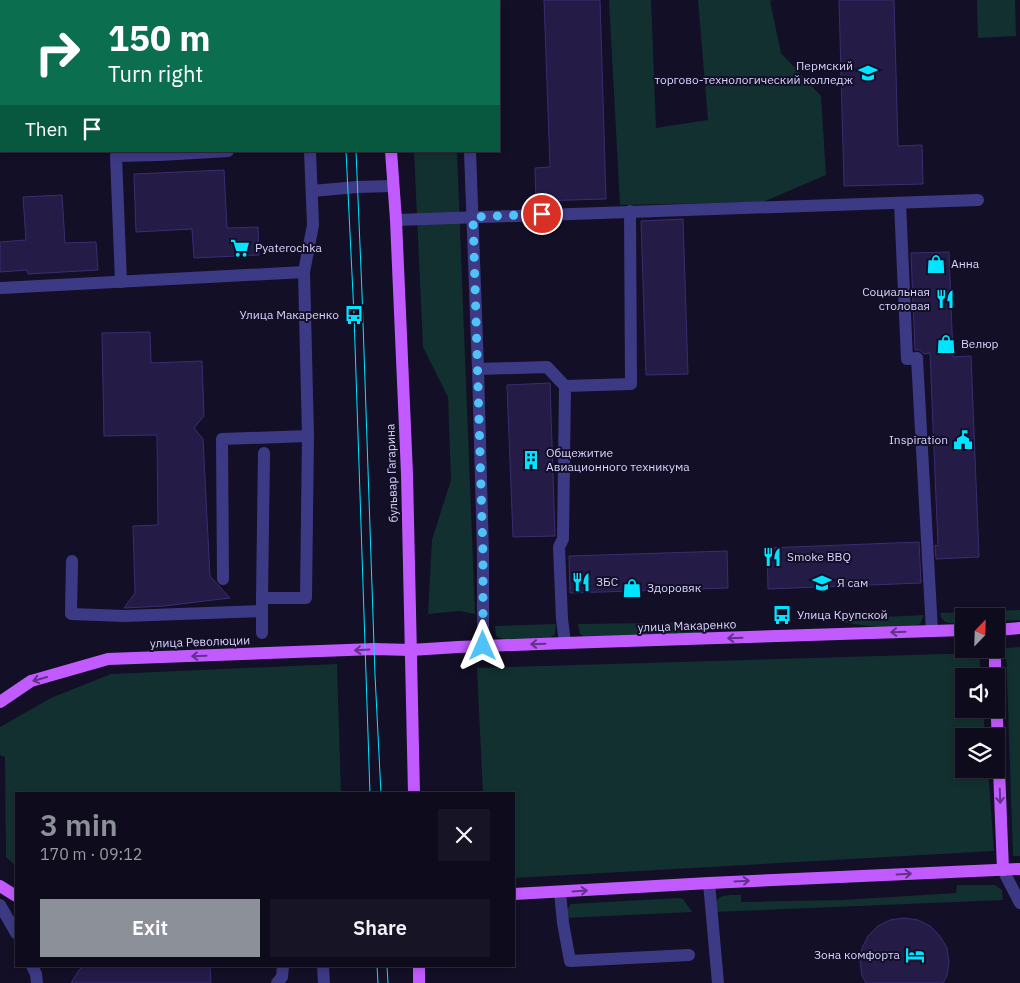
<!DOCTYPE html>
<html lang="en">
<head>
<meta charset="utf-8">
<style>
  body { margin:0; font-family:"IBM Plex Sans",sans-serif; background:#171425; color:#f1f3f6; height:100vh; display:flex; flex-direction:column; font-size:19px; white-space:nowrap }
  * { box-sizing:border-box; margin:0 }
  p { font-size:16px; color:#9b9ba3 }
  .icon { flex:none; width:28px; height:28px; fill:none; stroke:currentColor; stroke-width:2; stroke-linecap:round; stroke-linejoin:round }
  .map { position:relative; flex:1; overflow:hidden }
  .side { position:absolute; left:15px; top:792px; width:500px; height:175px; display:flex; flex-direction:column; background:#0e0b1c; border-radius:0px; box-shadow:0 2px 8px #0003,0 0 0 1px #2e2b3b }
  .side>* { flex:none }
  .top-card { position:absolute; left:0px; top:0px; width:500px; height:152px; box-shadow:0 2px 8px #0003,0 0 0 1px #2e2b3b; background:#0b6e4f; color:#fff; overflow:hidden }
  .needle { width:32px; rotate:23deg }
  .tools { position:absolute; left:955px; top:608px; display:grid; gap:10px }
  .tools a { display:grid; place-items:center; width:50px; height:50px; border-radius:0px; background:#0e0b1c; box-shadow:0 2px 8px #0003,0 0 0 1px #2e2b3b; font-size:25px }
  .pin { position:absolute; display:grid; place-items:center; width:42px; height:42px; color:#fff; margin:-21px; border:2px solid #fff; border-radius:50%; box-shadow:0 1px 5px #0007 }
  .me { position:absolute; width:55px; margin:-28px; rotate:0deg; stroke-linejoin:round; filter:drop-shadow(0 0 4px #0008) }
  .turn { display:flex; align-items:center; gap:18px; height:105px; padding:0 25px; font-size:22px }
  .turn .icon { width:65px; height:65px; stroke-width:2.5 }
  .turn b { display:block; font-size:35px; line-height:42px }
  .then { display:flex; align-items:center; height:48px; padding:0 25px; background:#0003; gap:10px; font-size:19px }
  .round { display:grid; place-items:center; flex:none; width:52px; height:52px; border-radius:0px; background:#171425 }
  .head { display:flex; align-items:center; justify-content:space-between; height:85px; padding:0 25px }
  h1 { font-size:30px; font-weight:600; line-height:38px; color:#8c9099 }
  .primary-button { display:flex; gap:10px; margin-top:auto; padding:10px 25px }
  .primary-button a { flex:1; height:58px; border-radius:0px; background:#8c9099; color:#fff; font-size:20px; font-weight:600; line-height:58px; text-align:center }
  .primary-button a+a { background:#171425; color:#f1f3f6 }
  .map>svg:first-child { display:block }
  .green { fill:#12302f }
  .building { fill:#241b47; stroke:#3b2d73 }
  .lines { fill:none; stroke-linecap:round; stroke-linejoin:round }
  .minor { stroke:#3d3a85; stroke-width:12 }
  .major { stroke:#c25bff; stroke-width:12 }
  .tram { stroke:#00e5ff; stroke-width:1 }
  .oneway { stroke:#623188 }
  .route { stroke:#4fc3f7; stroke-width:9; stroke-dasharray:0 16.2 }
  .labels { text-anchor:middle; stroke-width:4; stroke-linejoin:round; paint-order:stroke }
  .poi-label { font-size:12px; fill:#d9d4ff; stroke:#130f26; text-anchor:start }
  .street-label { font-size:12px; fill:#d9d4ff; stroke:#130f26 }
</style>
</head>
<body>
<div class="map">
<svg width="1020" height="983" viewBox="0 0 1020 983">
  <rect width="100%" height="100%" fill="#130f26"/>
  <g class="green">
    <polygon points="0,0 152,0 151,1 1,1 1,138 0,138"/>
    <polygon points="609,0 651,0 656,128 708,120 698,0 773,0 770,1 781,53 821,96 826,175 763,202 620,205"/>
    <polygon points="977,0 1015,0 1016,36 978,38"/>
    <polygon points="414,151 457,151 475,614 459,611 428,614 432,540 451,480 448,397 423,347"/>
    <path d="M1020,610V620L996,621V616H964V623C953,623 942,626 940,613Z"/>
    <path d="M924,615L920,624C900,632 862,625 840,622L841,619Z"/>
    <polygon points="725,622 725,626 684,636 586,637 580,634 578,624"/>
    <polygon points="556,624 555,634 549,639 508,641 496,636 495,626"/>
    <polygon points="1020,647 1020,856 1013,856 1006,648"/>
    <polygon points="979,653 981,676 964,676 964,709 983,709 985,736 964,736 964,769 988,769 994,851 514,878 514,794 483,794 477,668"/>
    <polygon points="337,664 341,794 16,794 16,866 6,857 5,757 0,755 0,727 51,698 111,674"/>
    <path d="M957,885H995L1002,890L1003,900L714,912C714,893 727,895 741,895V902L842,900L956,893Z"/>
    <polygon points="679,898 683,899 692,912 565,918 566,911 571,904"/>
  </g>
  <g class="building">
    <polygon points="544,0 600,0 606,199 536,201 535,168 550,167"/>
    <polygon points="839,0 894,0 898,146 922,145 923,184 844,186"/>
    <polygon points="224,170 227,228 258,227 259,255 194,258 192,229 136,232 134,174"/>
    <polygon points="62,195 65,243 96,242 98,270 28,274 27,270 0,272 0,242 26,240 23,197"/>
    <polygon points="683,219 688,374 646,375 641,221"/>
    <polygon points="949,252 953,357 971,356 979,557 936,559 935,545 938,546 930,353 924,354 920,350 915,350 911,253"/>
    <polygon points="150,332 151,363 202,361 204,416 194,428 203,439 210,576 230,598 164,606 124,608 135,593 133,526 158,525 157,435 104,436 102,333"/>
    <polygon points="550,383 555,536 513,537 507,385"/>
    <polygon points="919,542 921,583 768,589 767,548"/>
    <polygon points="727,551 728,588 570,593 569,556"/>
    <polygon points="904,918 918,920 930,926 940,936 947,948 949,962 947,976 943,983 866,983 862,976 860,962 862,948 868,936 878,926 890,920"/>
    <polygon points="83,966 210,966 211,983 71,983 79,970"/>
  </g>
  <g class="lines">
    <g class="minor">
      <polyline points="307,0 307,1"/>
      <polyline points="464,0 464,1"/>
      <polyline points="160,1 160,0"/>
      <polyline points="470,151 478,369 483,554 483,646"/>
      <polyline points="312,191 357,187 393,186"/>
      <polyline points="900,203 907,359 917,358 932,631"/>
      <polyline points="396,220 978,200"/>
      <polyline points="121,282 116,156 160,155 228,151"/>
      <polyline points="1,288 304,272"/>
      <polyline points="478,369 547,367 565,386"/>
      <polyline points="72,561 71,614 124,616 262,611"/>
      <polyline points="223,579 222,439 308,436"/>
      <polyline points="262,598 264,453"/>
      <polyline points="262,633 262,598 306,598 308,436 304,272 313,225 310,151"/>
      <polyline points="565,643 562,619 559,547 563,539 565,386 631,384 630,211"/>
      <polyline points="1003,870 1020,903"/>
      <polyline points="709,883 718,983"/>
      <polyline points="560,892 563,923 570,961 689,955"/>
      <polyline points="0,905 16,933"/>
      <polyline points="32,966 36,974 37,983"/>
      <polyline points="323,966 324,983"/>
      <polyline points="277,983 282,977 283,966"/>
    </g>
    <g class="major">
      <polyline points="381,0 381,1"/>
      <polyline points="391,151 396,220 407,474 414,794"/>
      <polyline points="996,630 1020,628"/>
      <polyline points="995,649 995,676"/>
      <polyline points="996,694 1003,870"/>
      <polyline points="0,702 31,681 108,659 374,649 411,650 458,647 565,643 964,630"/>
      <polyline points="0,886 16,896"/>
      <polyline points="514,894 709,883 1020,869"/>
      <polyline points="419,966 419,983"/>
    </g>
    <g class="tram">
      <polyline points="340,0 340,1"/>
      <polyline points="350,0 350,1"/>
      <polyline points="346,151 354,315 370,794"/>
      <polyline points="356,151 362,293 375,675 381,794"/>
      <polyline points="377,966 378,983"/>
      <polyline points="387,966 388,983"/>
    </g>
  </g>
  <defs><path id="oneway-shaft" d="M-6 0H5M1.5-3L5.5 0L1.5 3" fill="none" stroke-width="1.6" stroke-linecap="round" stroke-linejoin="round" transform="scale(1.25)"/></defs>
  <g class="oneway">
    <use href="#oneway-shaft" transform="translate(898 632) rotate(178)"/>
    <use href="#oneway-shaft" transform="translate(735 638) rotate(178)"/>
    <use href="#oneway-shaft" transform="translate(538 644) rotate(178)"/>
    <use href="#oneway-shaft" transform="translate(362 650) rotate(177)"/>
    <use href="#oneway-shaft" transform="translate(199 656) rotate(178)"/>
    <use href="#oneway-shaft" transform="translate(40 679) rotate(164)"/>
    <use href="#oneway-shaft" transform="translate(1000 796) rotate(88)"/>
    <use href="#oneway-shaft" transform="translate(904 874) rotate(-3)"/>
    <use href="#oneway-shaft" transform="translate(742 881) rotate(-3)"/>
    <use href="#oneway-shaft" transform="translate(580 891) rotate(-4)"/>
  </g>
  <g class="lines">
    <polyline class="route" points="483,646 483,554 473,217 542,214"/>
  </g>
  <defs>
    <g id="university-bare" transform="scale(1.5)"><path d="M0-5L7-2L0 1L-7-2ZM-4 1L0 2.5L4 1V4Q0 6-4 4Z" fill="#00e5ff" stroke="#130f26" stroke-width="2.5" paint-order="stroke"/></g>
    <g id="supermarket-bare" transform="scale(1.5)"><path d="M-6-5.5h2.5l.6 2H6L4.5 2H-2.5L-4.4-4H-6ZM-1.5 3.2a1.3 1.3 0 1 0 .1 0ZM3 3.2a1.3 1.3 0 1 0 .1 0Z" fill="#00e5ff" stroke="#130f26" stroke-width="2.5" paint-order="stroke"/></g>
    <g id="shop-bare" transform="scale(1.5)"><path d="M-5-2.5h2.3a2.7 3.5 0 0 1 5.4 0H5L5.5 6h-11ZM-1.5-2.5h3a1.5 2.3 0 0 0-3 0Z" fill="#00e5ff" stroke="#130f26" stroke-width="2.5" paint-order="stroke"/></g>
    <g id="restaurant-bare" transform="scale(1.5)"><path d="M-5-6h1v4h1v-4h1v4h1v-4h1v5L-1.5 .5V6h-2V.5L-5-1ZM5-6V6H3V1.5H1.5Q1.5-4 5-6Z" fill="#00e5ff" stroke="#130f26" stroke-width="2.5" paint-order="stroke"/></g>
    <g id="bus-bare" transform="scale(1.5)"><path d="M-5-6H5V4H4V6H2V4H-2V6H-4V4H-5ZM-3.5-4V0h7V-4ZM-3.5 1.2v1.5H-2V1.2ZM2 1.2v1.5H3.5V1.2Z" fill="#00e5ff" stroke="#130f26" stroke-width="2.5" paint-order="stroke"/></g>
    <g id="civic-bare" transform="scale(1.5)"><path d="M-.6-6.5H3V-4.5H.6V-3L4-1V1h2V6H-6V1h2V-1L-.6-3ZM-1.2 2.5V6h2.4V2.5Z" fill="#00e5ff" stroke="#130f26" stroke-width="2.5" paint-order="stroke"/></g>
    <g id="building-bare" transform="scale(1.5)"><path d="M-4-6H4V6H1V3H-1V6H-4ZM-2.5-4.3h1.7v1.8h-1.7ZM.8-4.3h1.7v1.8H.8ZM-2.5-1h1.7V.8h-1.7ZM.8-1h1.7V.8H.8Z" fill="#00e5ff" stroke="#130f26" stroke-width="2.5" paint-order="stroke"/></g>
    <g id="school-bare" transform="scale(1.5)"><path d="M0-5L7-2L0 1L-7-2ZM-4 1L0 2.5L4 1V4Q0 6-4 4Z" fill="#00e5ff" stroke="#130f26" stroke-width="2.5" paint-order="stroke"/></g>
    <g id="hotel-bare" transform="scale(1.5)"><path d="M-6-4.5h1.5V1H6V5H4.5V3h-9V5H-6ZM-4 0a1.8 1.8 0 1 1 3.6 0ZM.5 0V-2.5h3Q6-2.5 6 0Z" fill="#00e5ff" stroke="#130f26" stroke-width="2.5" paint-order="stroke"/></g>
  </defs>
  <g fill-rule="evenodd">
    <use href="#university-bare" x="868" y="73"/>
    <use href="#supermarket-bare" x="240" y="248"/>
    <use href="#shop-bare" x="936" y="264"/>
    <use href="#restaurant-bare" x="945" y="299"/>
    <use href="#bus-bare" x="354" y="315"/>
    <use href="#shop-bare" x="946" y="344"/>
    <use href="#civic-bare" x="963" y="440"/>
    <use href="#building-bare" x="531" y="460"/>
    <use href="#restaurant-bare" x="772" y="557"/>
    <use href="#restaurant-bare" x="581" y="582"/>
    <use href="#school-bare" x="822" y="583"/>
    <use href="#shop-bare" x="632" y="588"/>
    <use href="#bus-bare" x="782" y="615"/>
    <use href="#hotel-bare" x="915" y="955"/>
  </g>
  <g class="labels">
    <g class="poi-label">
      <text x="853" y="70" text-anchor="end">Пермский<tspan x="853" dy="14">торгово-технологический колледж</tspan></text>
      <text x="255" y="252">Pyaterochka</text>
      <text x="951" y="268">Анна</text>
      <text x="930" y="296" text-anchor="end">Социальная<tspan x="930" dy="14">столовая</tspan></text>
      <text x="339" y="319" text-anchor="end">Улица Макаренко</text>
      <text x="961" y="348">Велюр</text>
      <text x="948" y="444" text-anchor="end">Inspiration</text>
      <text x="546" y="457">Общежитие<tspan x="546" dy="14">Авиационного техникума</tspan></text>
      <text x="787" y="561">Smoke BBQ</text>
      <text x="596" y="586">ЗБС</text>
      <text x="837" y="587">Я сам</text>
      <text x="647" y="592">Здоровяк</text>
      <text x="797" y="619">Улица Крупской</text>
      <text x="900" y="959" text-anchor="end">Зона комфорта</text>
    </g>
    <g class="street-label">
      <text transform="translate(392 473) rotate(-92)" y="4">бульвар Гагарина</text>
      <text transform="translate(687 626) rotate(-2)" y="4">улица Макаренко</text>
      <text transform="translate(200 642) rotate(-2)" y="4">улица Революции</text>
    </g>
  </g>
</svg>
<div class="tools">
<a><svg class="needle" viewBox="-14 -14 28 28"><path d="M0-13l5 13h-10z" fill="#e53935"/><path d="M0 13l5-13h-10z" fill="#9b9ba3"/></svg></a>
<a><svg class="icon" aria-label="sound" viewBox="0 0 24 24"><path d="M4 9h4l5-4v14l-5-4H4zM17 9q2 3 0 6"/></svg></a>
<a><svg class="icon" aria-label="layers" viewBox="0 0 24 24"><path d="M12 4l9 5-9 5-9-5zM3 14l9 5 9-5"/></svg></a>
</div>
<div class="pin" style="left:542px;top:214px;background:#d93025"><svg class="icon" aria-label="arrive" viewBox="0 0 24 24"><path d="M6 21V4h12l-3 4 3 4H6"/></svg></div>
<svg class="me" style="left:483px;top:646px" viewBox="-20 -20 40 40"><path d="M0-17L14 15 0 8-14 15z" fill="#4fc3f7" stroke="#fff" stroke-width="4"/></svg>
<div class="top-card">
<div class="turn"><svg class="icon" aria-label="right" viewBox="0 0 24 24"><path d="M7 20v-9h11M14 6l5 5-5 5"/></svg><div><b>150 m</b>Turn right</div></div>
<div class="then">Then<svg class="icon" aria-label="arrive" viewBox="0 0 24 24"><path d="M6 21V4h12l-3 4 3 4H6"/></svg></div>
</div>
<section class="side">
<div class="head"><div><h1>3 min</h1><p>170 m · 09:12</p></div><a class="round"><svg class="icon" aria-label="close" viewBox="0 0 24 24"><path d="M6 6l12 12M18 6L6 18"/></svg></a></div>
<div class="primary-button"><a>Exit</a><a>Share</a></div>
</section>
</div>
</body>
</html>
